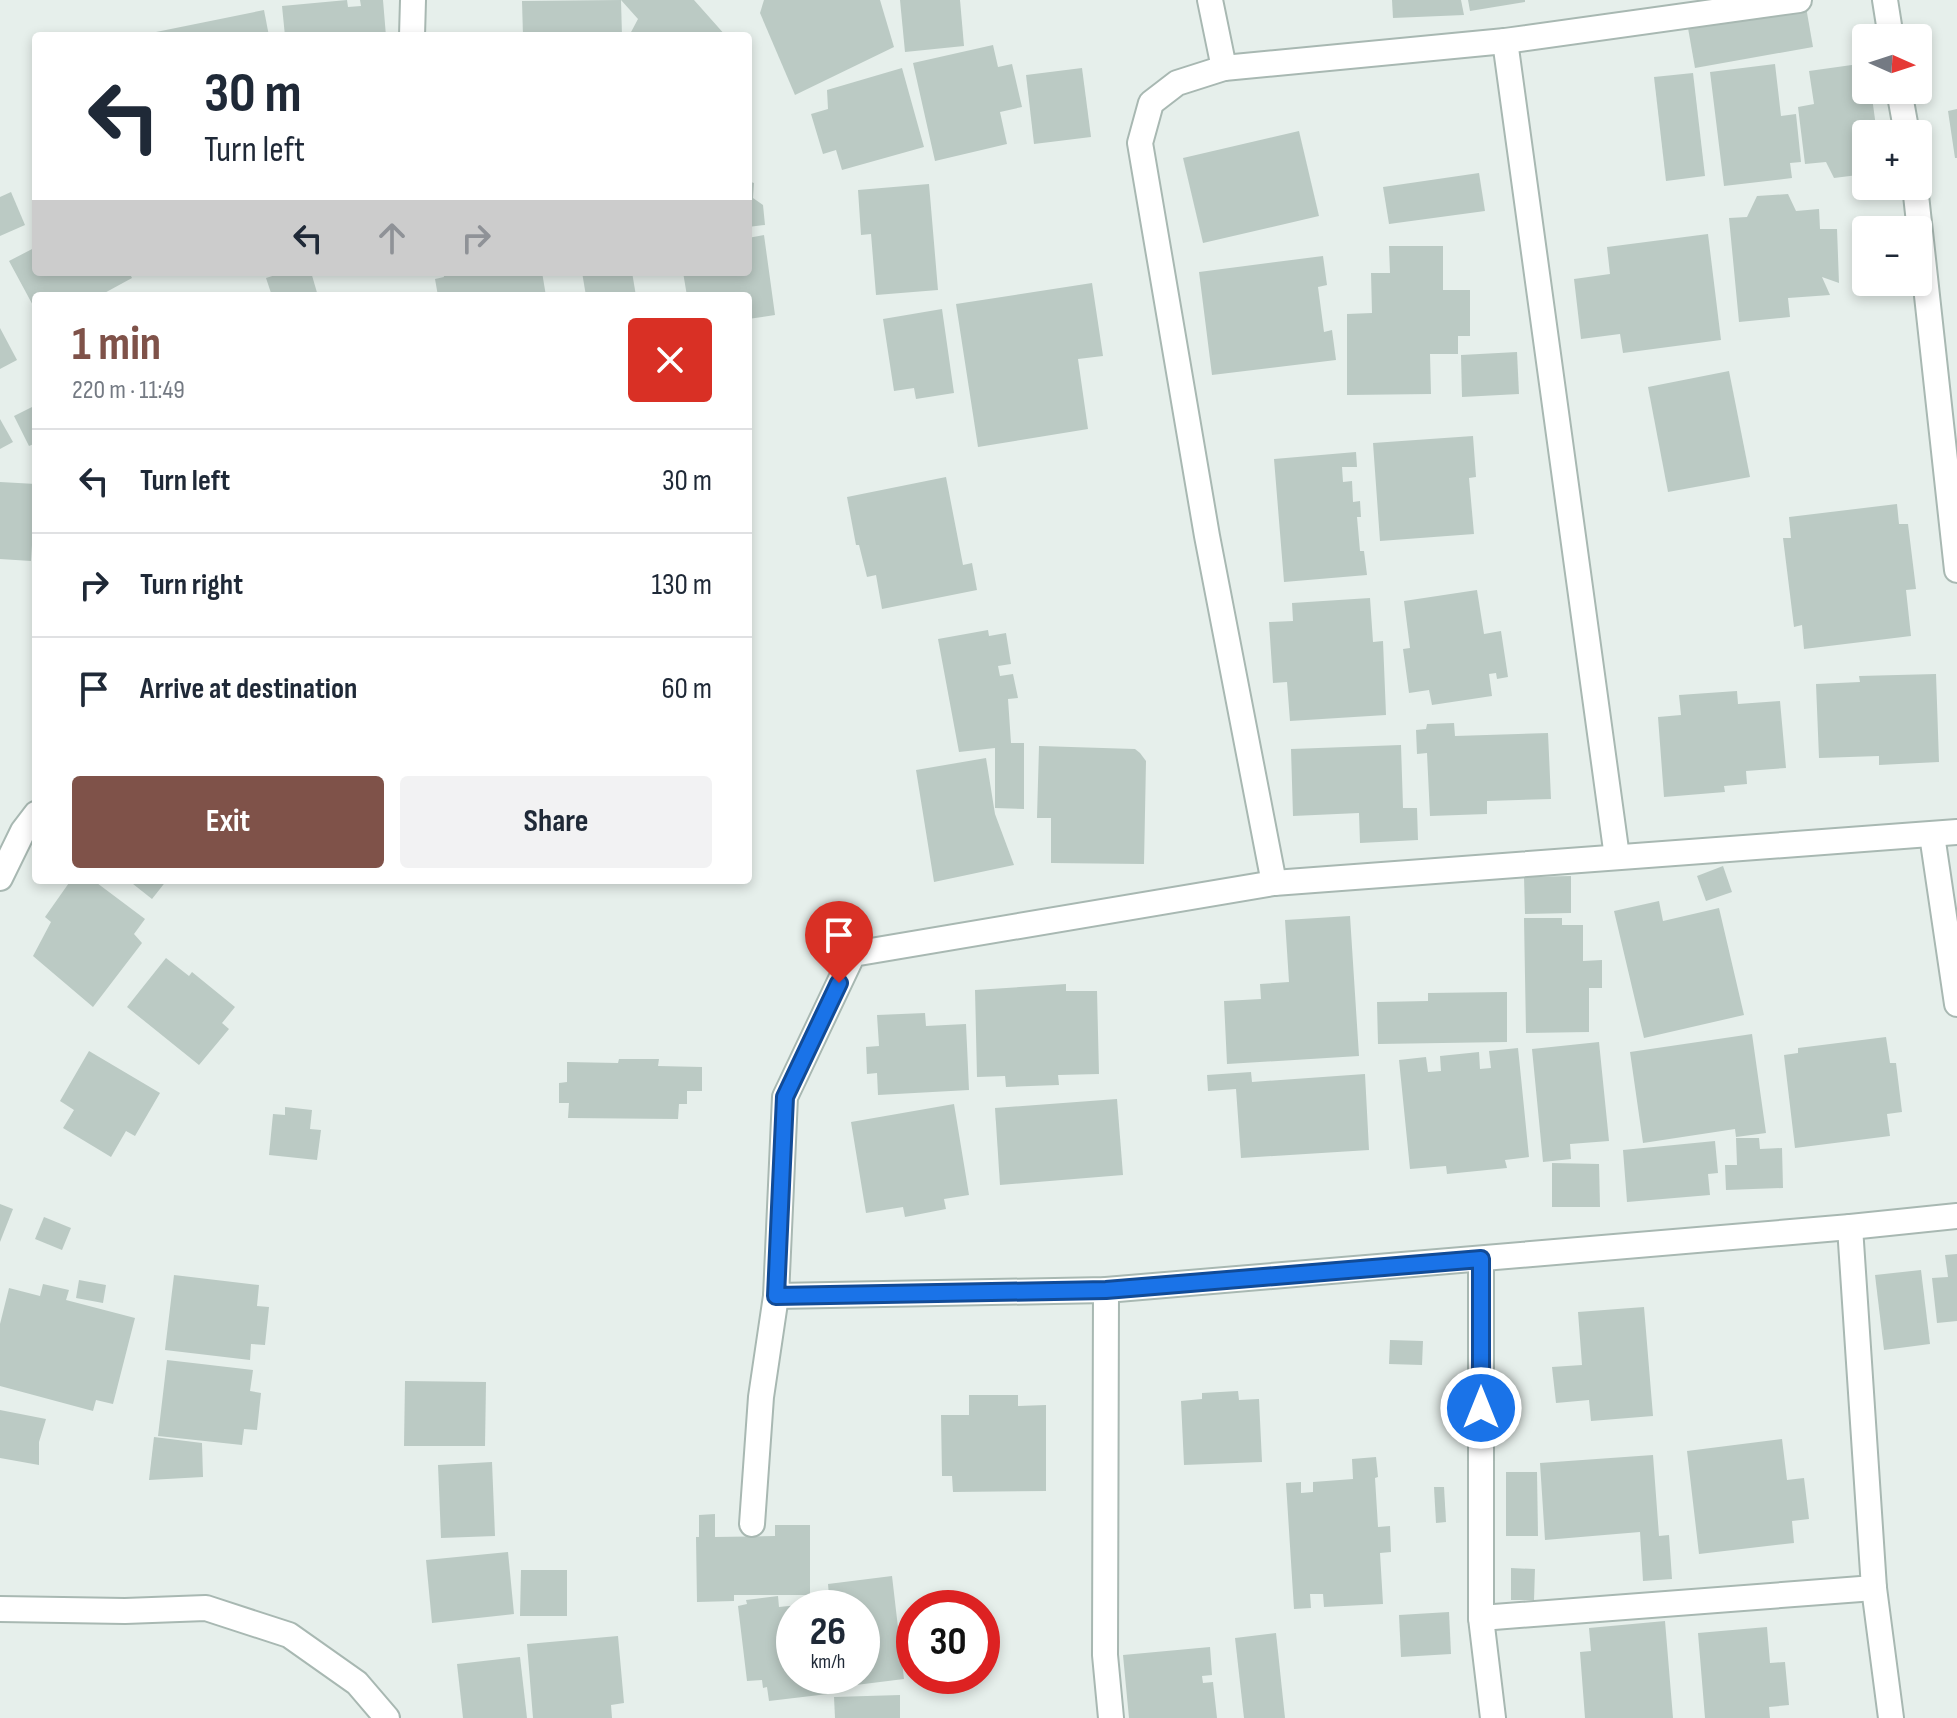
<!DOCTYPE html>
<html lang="en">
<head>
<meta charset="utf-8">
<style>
  body { margin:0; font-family:"Sofia Sans Condensed",sans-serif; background:#f2f2f3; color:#1f2937; height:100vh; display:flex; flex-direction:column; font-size:30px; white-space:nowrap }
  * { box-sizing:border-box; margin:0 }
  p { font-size:26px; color:#747a83 }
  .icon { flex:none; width:44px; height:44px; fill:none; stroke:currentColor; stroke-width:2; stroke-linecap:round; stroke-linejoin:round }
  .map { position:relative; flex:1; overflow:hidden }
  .sheet { position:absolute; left:32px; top:292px; width:720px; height:592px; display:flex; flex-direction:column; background:#fff; border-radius:8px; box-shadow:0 4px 12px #0003 }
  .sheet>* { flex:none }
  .guide { position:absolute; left:32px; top:32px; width:720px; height:244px; border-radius:8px; box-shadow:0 4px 12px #0003; background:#fff; color:#1f2937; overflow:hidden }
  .needle { width:52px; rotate:93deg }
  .tools { position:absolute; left:1852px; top:24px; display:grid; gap:16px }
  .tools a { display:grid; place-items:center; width:80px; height:80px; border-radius:8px; background:#fff; box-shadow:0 4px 12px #0003; font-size:40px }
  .speed { position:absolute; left:776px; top:1590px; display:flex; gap:16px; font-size:40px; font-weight:700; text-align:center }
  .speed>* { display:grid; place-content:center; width:104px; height:104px; border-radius:50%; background:#fff; box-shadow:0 4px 12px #0003; line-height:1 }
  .speed small { font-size:20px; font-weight:400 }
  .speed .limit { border:12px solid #d22; background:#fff; color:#111 }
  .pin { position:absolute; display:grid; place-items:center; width:68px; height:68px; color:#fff; margin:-82px -34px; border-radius:50% 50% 50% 0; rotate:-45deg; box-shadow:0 0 8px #0007 }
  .pin .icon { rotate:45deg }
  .me { position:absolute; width:88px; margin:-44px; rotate:0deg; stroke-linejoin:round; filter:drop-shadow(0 0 6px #0008) }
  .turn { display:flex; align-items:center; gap:28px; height:168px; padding:0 40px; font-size:36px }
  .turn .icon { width:104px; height:104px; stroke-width:2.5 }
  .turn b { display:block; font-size:56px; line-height:68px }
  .lanes { display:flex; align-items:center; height:76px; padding:0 40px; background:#0003; justify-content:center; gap:40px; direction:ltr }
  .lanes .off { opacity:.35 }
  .round { display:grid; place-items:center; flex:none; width:84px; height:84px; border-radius:8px; background:#f2f2f3 }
  .overview { display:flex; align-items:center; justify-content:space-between; height:136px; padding:0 40px }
  h1 { font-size:48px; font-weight:700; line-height:60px; color:#7f5249 }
  .cta { display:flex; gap:16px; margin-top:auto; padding:16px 40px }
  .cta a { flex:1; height:92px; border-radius:8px; background:#7f5249; color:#fff; font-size:32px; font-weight:700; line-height:92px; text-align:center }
  .cta a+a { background:#f2f2f3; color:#1f2937 }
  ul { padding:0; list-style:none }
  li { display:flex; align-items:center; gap:24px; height:104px; padding:0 40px; border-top:2px solid #e0e1e3 }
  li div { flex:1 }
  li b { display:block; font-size:30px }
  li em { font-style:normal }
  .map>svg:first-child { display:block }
  .building { fill:#bbcac4 }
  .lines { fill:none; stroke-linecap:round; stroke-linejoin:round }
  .minor-casing { stroke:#a8b8b2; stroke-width:28 }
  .minor { stroke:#fff; stroke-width:24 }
  .route-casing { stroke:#114b97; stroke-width:20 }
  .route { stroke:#1a73e8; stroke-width:14 }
</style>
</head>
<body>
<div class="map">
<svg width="1957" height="1718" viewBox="0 0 1957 1718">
  <rect width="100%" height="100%" fill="#e6efeb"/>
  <g class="building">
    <polygon points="347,0 348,7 361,6 360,0 383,0 386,36 285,36 282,6"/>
    <polygon points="621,0 622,36 523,36 522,1"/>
    <polygon points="621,0 694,0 726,36 633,36 630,34 638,19"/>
    <polygon points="764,0 880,0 894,47 795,95 760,13"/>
    <polygon points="900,0 960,0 964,46 905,52"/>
    <polygon points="1392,0 1461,0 1464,15 1393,18"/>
    <polygon points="1468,0 1525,0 1525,2 1470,11"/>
    <polygon points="1806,7 1813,47 1695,68 1688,28"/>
    <polygon points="264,10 269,36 157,36 156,32"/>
    <polygon points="993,45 998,67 1012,64 1022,107 1000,112 1007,144 935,161 913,63"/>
    <polygon points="1866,63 1866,90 1871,90 1877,134 1866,134 1866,174 1834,178 1826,162 1805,164 1798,107 1814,104 1809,71"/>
    <polygon points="1775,64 1781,116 1796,114 1801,162 1790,163 1792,178 1724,186 1710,72"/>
    <polygon points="902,68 924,147 842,170 836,150 823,154 811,114 828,109 827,90"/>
    <polygon points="1082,68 1091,137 1034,144 1026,75"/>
    <polygon points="1693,73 1705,176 1666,181 1654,77"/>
    <polygon points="1957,109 1957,158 1955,158 1948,111"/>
    <polygon points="1299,131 1319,216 1203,243 1183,158"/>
    <polygon points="1479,173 1485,211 1389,224 1383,187"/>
    <polygon points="748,181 754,183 753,198 763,205 765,225 748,227"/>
    <polygon points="929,184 938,290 876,295 871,234 861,235 858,190"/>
    <polygon points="11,192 25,225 0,236 0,197"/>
    <polygon points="1788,194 1796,211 1819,209 1820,229 1837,229 1839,283 1822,277 1830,295 1788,298 1790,317 1739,322 1729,218 1747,217 1757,196"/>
    <polygon points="1708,234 1721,340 1623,353 1620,334 1581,339 1574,279 1610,274 1607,247"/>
    <polygon points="764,235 775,315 748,319 748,296 687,296 683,272 748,272 748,238"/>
    <polygon points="1389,246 1443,246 1443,290 1470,290 1470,336 1458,336 1458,354 1430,354 1431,394 1347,395 1347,314 1372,313 1371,273 1390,273"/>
    <polygon points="36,247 36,272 129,272 132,278 99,296 36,296 36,311 9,261"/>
    <polygon points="1323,256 1327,285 1318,287 1324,332 1332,330 1336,360 1212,375 1199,272"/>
    <polygon points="285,272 311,272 318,296 272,296 266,278"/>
    <polygon points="443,272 542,272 546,296 438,296 435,279 444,277"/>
    <polygon points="582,272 632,272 636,296 586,296"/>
    <polygon points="1092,283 1103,356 1078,359 1088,429 978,447 956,304"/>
    <polygon points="942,309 954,393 916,399 914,388 894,391 883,319"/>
    <polygon points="0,328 17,360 0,369"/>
    <polygon points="1517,352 1519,394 1462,397 1461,355"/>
    <polygon points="1729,371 1750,477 1668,492 1648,387"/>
    <polygon points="32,407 36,414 36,443 29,446 14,416"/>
    <polygon points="0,419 13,442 0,449"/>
    <polygon points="1473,436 1476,477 1469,478 1474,534 1380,541 1373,443"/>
    <polygon points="1356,452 1357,467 1342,467 1343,482 1352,481 1353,502 1360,501 1361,517 1357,517 1360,551 1364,551 1367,575 1284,582 1274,459"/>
    <polygon points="946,477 963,565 972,563 977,590 882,609 876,575 867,577 859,545 856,545 847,497"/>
    <polygon points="0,482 36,484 31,561 0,559"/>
    <polygon points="1897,504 1899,524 1908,524 1916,589 1906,590 1911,636 1804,649 1802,625 1794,627 1783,538 1791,538 1789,517"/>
    <polygon points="1477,590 1484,634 1501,631 1508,677 1497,679 1496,673 1489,674 1492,696 1432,705 1429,690 1409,693 1403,649 1410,648 1404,601"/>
    <polygon points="1370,598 1373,642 1383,641 1386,715 1290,721 1287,682 1273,683 1269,622 1293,621 1292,603"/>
    <polygon points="988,630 989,636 1006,633 1011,664 998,666 1000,676 1013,674 1018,698 1008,699 1011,743 1024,743 1024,809 995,808 995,748 959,752 938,639"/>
    <polygon points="1936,674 1939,762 1879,765 1879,756 1819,758 1816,684 1860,682 1859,676"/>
    <polygon points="1737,691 1738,704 1780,701 1786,768 1746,771 1747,784 1724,786 1725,792 1664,797 1658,717 1681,715 1679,695"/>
    <polygon points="1454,723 1455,736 1548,733 1551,799 1487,801 1487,814 1430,816 1427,753 1417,754 1416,730 1426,729 1427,724"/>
    <polygon points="1401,745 1403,808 1417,808 1418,840 1360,843 1359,813 1293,816 1291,749"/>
    <polygon points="1039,746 1135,749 1140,753 1146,761 1144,864 1051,863 1051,818 1037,818"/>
    <polygon points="986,758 995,814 1014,865 934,882 916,770"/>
    <polygon points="1723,866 1732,892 1706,901 1697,876"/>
    <polygon points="1571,876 1571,913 1525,914 1524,877"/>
    <polygon points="71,880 93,880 145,919 134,934 142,943 93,1007 33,956 51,922 45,917"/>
    <polygon points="128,880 167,880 152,899"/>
    <polygon points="1659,901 1663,921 1719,908 1744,1015 1644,1038 1614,911"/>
    <polygon points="1350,916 1359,1056 1227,1064 1224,1001 1261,999 1260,984 1289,982 1285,920"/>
    <polygon points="1524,918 1562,918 1562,925 1583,925 1583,961 1602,960 1602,988 1589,988 1589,1032 1526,1033"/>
    <polygon points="166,958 189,976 192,972 235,1007 222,1023 229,1029 199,1065 127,1007"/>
    <polygon points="1066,984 1066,991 1097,991 1099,1074 1058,1075 1059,1085 1006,1087 1005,1076 977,1077 975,990"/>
    <polygon points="1507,992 1507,1042 1378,1044 1377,1002 1428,1001 1428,993"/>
    <polygon points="925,1013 926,1026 966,1024 969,1090 878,1095 877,1073 867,1074 866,1047 879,1046 877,1015"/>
    <polygon points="1752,1034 1766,1133 1736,1137 1735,1129 1643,1143 1630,1052"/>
    <polygon points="1886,1037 1890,1063 1896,1063 1902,1112 1887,1114 1890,1136 1795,1148 1784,1055 1798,1053 1798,1048"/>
    <polygon points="1599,1042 1609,1141 1570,1144 1571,1159 1543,1162 1532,1049"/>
    <polygon points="1518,1048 1529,1157 1505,1160 1507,1168 1447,1174 1446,1166 1410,1169 1399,1060 1426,1057 1428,1072 1441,1071 1440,1056 1479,1052 1480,1069 1491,1068 1489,1051"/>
    <polygon points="89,1051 160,1093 135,1136 126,1131 111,1157 63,1128 74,1110 60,1101"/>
    <polygon points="619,1059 659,1059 658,1066 702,1067 702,1091 687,1091 687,1104 679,1104 678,1119 568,1118 569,1103 559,1103 559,1083 567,1082 567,1062 618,1063"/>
    <polygon points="1251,1072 1252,1082 1365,1074 1369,1150 1241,1158 1236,1089 1208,1091 1207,1075"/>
    <polygon points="1117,1099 1123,1175 1000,1185 995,1108"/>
    <polygon points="954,1104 969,1195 944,1199 946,1209 905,1217 903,1207 866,1213 851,1122"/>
    <polygon points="285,1107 312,1110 310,1129 321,1130 317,1160 269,1155 273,1114 285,1115"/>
    <polygon points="1736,1138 1759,1138 1760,1149 1782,1148 1783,1188 1726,1190 1725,1165 1737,1165"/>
    <polygon points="1715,1141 1718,1173 1708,1174 1710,1195 1627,1202 1623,1150"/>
    <polygon points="1552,1163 1599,1164 1600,1207 1552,1207"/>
    <polygon points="0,1204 13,1209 0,1242"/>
    <polygon points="44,1217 71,1228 62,1250 35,1239"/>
    <polygon points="1957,1254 1957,1321 1937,1323 1932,1278 1948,1277 1945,1255"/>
    <polygon points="1921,1270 1930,1344 1884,1350 1875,1275"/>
    <polygon points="174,1275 259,1285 257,1306 269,1307 265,1345 251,1344 250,1360 165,1350"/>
    <polygon points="79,1280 106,1285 103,1303 76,1298"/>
    <polygon points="43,1284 69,1290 66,1300 135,1318 113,1404 96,1400 93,1411 0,1386 0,1324 9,1288 40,1296"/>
    <polygon points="1644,1307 1653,1416 1591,1421 1589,1400 1556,1403 1552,1367 1582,1365 1578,1312"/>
    <polygon points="1390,1340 1423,1341 1422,1365 1389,1364"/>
    <polygon points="167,1360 253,1370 250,1391 261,1393 257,1430 244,1429 242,1445 158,1436"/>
    <polygon points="405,1381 486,1382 485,1446 404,1446"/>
    <polygon points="1238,1391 1239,1400 1259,1399 1262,1462 1184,1465 1181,1401 1202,1399 1202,1393"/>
    <polygon points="969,1395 1018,1395 1018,1406 1046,1405 1046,1491 953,1492 952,1476 942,1476 941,1415 969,1415"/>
    <polygon points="0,1410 46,1419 39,1442 39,1465 0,1458"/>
    <polygon points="154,1437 202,1443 203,1477 149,1480"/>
    <polygon points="1782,1439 1787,1480 1804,1478 1809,1519 1792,1521 1794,1543 1699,1554 1687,1451"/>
    <polygon points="1653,1455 1659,1536 1669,1535 1672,1579 1643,1581 1640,1532 1545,1540 1540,1463"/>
    <polygon points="1376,1457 1378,1477 1375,1478 1378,1527 1390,1526 1391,1552 1380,1553 1383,1604 1324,1607 1323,1594 1310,1594 1311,1608 1294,1609 1286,1483 1301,1482 1301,1493 1313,1492 1313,1482 1353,1479 1352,1459"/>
    <polygon points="492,1462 495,1536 441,1538 438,1465"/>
    <polygon points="1506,1472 1537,1472 1538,1536 1506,1536"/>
    <polygon points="1434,1487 1444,1487 1446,1522 1436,1523"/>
    <polygon points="715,1514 715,1537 775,1536 775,1525 810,1525 810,1595 734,1595 734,1601 697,1602 696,1537 699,1537 699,1515"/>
    <polygon points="508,1552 514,1614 432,1623 426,1560"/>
    <polygon points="1511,1568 1535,1569 1534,1600 1511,1600"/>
    <polygon points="521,1570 567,1570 567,1616 520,1616"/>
    <polygon points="892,1576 904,1679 840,1687 839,1676 862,1676 862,1608 830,1608 828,1584"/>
    <polygon points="778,1596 779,1607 818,1603 818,1608 794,1608 794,1676 826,1676 828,1694 769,1701 767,1687 763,1688 762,1680 747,1681 738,1606 747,1604 746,1600"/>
    <polygon points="1449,1612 1451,1654 1401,1657 1399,1615"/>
    <polygon points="1665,1621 1673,1718 1585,1718 1580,1652 1591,1651 1589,1628"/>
    <polygon points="1767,1627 1770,1663 1785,1662 1789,1705 1769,1707 1770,1718 1705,1718 1698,1633"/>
    <polygon points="1276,1633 1285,1718 1244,1718 1235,1638"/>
    <polygon points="618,1636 624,1703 611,1705 612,1718 533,1718 527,1644"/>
    <polygon points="1210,1647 1212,1675 1202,1676 1203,1683 1213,1682 1217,1718 1129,1718 1123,1655"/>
    <polygon points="520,1657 527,1718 463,1718 457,1664"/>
    <polygon points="900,1695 900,1718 835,1718 834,1697"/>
  </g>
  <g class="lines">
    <g class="minor-casing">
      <g id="minor">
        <polyline points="1210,0 1224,68 1505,41 1799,0"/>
        <polyline points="1885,0 1891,38"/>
        <polyline points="412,36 413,0"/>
        <polyline points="1505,41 1617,857"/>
        <polyline points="1224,68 1177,83 1151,103 1140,143 1207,536 1274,883"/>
        <polyline points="1899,90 1907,134"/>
        <polyline points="1915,186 1957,570"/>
        <polyline points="1957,832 1274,883 853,954 785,1097 776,1296 1106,1290 1850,1227 1957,1216"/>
        <polyline points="1932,835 1957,1004"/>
        <polyline points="0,878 23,831 36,814"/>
        <polyline points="1850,1227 1874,1588 1891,1718"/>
        <polyline points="1481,1259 1481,1618 1493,1718"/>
        <polyline points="1106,1290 1105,1655 1111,1718"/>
        <polyline points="752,1524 761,1397 776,1296"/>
        <polyline points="0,1609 125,1611 206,1608 289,1635 357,1683 387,1718"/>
        <polyline points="1481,1618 1874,1588"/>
      </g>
    </g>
    <use href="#minor" class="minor"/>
  </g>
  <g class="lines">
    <g class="route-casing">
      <polyline id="route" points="839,983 785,1097 776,1296 1106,1290 1481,1259 1481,1408"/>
    </g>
    <use href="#route" class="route"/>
  </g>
</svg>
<div class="tools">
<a><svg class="needle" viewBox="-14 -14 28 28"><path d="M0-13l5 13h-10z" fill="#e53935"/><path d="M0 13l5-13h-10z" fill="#747a83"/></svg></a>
<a>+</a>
<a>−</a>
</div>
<div class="speed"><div>26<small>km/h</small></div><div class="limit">30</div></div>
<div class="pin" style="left:839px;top:983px;background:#d93025"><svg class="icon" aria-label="arrive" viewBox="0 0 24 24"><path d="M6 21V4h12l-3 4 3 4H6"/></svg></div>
<svg class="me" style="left:1481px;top:1408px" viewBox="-20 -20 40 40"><circle r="17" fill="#1a73e8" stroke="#fff" stroke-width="3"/><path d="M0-11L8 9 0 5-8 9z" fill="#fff"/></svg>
<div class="guide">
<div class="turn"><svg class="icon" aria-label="left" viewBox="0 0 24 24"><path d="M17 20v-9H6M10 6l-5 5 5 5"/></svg><div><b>30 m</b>Turn left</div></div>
<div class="lanes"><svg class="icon" aria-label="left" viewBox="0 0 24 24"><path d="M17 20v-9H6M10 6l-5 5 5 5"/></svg><svg class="icon off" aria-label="ahead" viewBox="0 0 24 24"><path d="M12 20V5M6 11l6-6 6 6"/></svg><svg class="icon off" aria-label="right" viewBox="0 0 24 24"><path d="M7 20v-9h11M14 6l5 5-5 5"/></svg></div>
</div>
<section class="sheet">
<div class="overview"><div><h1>1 min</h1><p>220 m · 11:49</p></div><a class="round" style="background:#d93025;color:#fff"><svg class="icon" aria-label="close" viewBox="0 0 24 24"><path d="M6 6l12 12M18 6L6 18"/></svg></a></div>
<ul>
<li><svg class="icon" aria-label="left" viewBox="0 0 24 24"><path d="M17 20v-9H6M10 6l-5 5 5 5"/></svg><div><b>Turn left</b></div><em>30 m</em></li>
<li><svg class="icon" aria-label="right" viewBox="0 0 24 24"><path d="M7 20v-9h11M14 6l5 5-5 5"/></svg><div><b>Turn right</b></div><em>130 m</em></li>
<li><svg class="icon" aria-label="arrive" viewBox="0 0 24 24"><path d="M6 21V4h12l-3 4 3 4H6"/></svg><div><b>Arrive at destination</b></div><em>60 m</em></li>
</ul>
<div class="cta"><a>Exit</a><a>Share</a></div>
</section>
</div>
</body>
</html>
